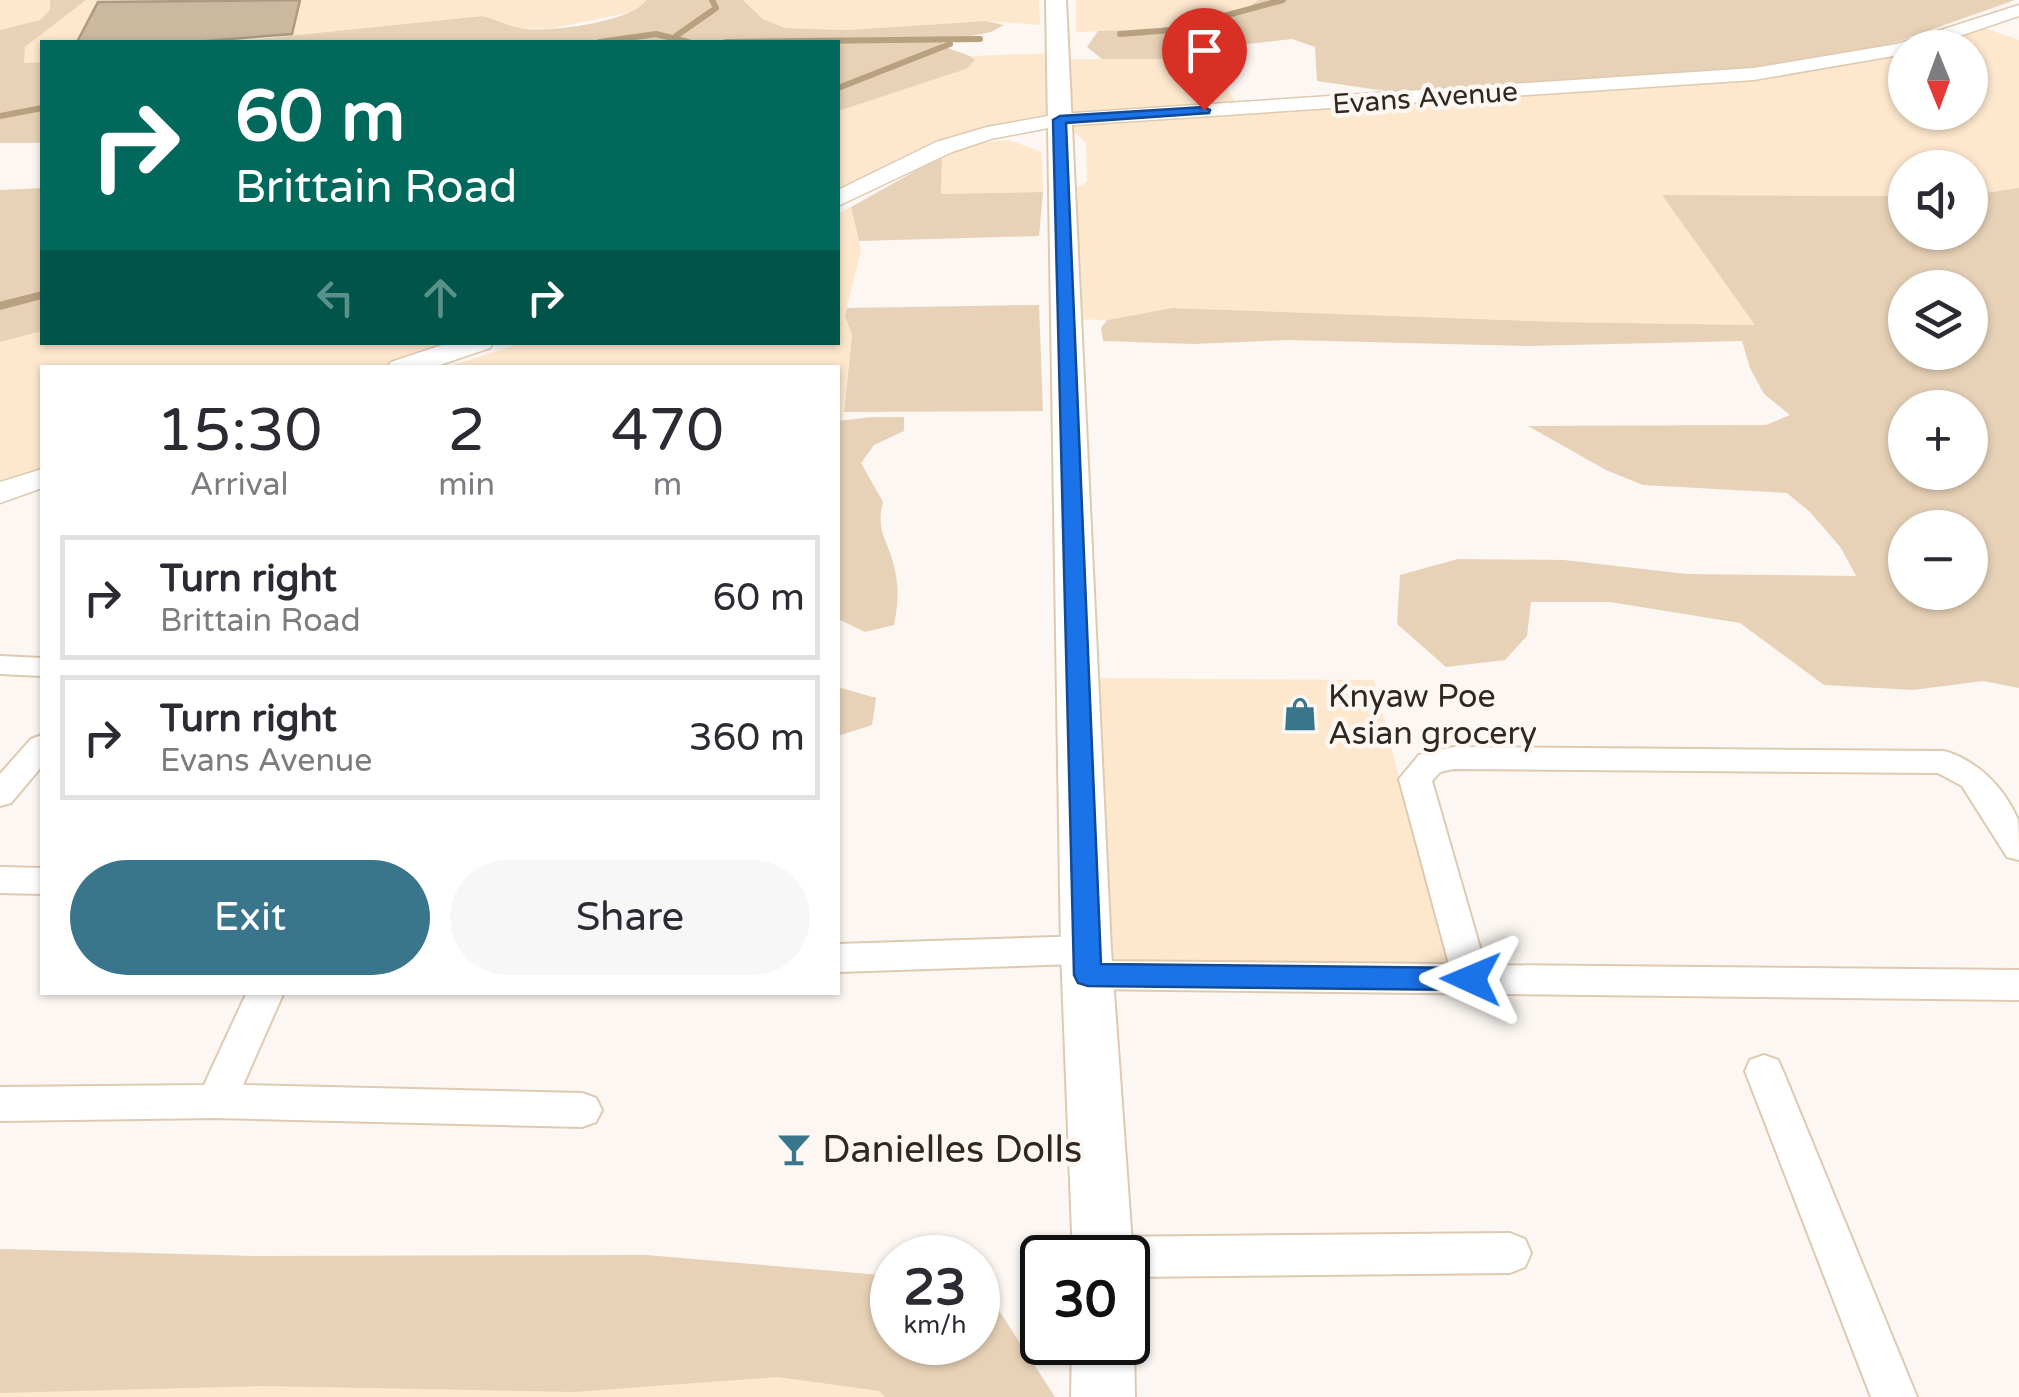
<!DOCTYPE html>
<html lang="en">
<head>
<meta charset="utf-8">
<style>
  body { margin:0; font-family:"Varela Round",sans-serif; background:#f7f7f7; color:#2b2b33; height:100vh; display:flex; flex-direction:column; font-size:38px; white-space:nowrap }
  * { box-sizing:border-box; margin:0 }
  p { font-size:32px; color:#7c7c81 }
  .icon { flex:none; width:55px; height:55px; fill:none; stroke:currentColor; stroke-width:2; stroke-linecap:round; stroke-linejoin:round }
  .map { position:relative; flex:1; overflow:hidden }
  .drawer { position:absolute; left:40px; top:365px; width:800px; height:630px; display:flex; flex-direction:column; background:#fff; border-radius:0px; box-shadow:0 2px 8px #0004 }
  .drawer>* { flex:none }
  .top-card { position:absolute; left:40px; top:40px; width:800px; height:305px; border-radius:0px; box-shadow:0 2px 8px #0004; background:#00695c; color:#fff; overflow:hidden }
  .needle { width:65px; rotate:179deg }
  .fabs { position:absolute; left:1888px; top:30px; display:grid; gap:20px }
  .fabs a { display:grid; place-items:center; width:100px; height:100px; border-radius:50%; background:#fff; box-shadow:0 2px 8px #0004; font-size:50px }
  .speed { position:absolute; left:870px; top:1235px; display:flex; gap:20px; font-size:50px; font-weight:700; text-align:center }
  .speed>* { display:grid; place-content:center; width:130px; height:130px; border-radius:50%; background:#fff; box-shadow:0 2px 8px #0004; line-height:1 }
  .speed small { font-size:25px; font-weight:400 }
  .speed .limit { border:5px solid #111; border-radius:15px; background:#fff; color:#111 }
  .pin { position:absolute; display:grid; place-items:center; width:85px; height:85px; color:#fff; margin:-102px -42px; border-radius:50% 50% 50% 0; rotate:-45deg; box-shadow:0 0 10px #0007 }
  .pin .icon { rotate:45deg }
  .me { position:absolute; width:110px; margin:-55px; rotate:271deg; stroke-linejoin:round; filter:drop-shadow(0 0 8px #0008) }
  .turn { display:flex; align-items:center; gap:35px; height:210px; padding:0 30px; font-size:45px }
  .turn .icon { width:130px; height:130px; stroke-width:2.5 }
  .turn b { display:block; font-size:70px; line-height:85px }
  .lanes { display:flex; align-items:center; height:95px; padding:0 30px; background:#0003; justify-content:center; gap:50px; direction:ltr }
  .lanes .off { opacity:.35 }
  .eta { display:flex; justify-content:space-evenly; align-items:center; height:170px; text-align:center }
  .eta b { font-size:60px; font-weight:600; line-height:70px }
  .cta { display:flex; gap:20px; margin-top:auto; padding:20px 30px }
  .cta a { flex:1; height:115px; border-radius:60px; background:#39768c; color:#fff; font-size:40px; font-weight:600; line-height:115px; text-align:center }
  .cta a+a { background:#f7f7f7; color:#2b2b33 }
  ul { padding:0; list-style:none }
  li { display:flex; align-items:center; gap:30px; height:125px; margin:0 20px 15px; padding:0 10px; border:5px solid #e1e1e2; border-radius:0px }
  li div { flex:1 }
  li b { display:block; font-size:38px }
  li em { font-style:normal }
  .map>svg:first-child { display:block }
  .built { fill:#fde8ce; fill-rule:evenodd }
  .green { fill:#e7d2b7; fill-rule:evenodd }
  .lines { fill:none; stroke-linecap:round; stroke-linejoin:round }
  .stream-far1 { stroke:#b8a080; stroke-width:6 }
  .stream { stroke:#b8a080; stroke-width:8 }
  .building { fill:#ccb89e; stroke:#ae9a82; stroke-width:2.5 }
  .minor-casing { stroke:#decab0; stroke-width:4 }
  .tertiary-casing { stroke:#decab0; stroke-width:3 }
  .secondary-casing { stroke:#decab0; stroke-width:4 }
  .minor { fill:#fff; fill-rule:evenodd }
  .tertiary { fill:#fff; fill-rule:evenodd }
  .secondary { fill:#fff; fill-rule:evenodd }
  .route { fill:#1a73e8; stroke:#114b97; stroke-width:2.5 }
  .labels { text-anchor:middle; stroke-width:9; stroke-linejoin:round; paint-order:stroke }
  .far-street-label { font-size:28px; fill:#30281f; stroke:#fcf7f2 }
  .poi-label { font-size:32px; fill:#30281f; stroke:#fcf7f2; text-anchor:start }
  .near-poi-label { font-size:38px; fill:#30281f; stroke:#fcf7f2; text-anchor:start }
</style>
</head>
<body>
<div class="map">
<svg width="2019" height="1397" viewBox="0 0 2019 1397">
  <rect width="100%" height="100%" fill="#fcf7f2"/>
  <g class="built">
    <polygon points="0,0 50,0 51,10 40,20 0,30"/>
    <polygon points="86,0 646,0 648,1 636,11 549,29 518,28 482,16 231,42 42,42 42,62 24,63 25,47"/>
    <polygon points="743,0 1039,0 1040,25 986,21 846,30 785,28 763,19"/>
    <polygon points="1076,0 1259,0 1261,1 1211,19 1154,30 1076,32"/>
    <path d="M1976,25L2019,40V188L1970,195V168H1905V196L1663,195L1757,325L1561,322L1172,308L1107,320L1065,319L1060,197L1087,182L1086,142L1059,120L914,159L838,199V111L974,60L970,56L1057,53L1059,119L1805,67ZM1905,48H1970V112H1905Z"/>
    <polygon points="1063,59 1187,59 1196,74 1219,77 1238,106 1066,117"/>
    <polygon points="1009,140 1042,152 1043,192 941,194 942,156 978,143"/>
    <polygon points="851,207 861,251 845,315 852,335 842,421 838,421 838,368 444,368 522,343 838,342 838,214"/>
    <polygon points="42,331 42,342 480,343 401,367 42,368 42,478 0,493 0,342"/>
    <polygon points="1077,678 1374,680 1451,979 1087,975"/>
    <polygon points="0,1373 927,1378 929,1397 0,1397"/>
  </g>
  <g class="green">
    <polygon points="50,0 86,0 25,47 24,63 42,62 42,143 0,143 0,30 40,20 50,10"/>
    <path d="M646,0H743L763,19L785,28L846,30L986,21L1004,25L991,32L942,42C951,54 964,50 975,60L966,69L838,111V42H231L482,16C495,19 508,26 520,28C546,34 636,21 646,0Z"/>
    <path d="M1259,0H2015L1888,45L1761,69L1393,92L1317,81L1315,47L1292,39L1222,47L1216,64L1219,77L1196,74L1187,59H1102L1087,47L1098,31C1148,30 1220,29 1259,0Z"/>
    <polygon points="942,156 941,194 1043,192 1039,236 859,241 851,207"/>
    <polygon points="42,188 42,331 0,342 0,190"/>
    <path d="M2019,188V688L1983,681L1913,690L1824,685L1740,623L1610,602H1531L1527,636L1505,660L1446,667L1397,624L1400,575L1458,559L1564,560L1687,574L1856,576L1841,548L1811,513L1787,493L1643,485L1606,470L1528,426L1766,425L1790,415L1764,394L1750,368L1742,341L1528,346L1288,340L1193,344L1103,341L1101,328L1107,320L1172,308L1561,322L1755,325L1662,195L1905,196V232H1970V195ZM1905,288H1970V352H1905ZM1905,408H1970V472H1905ZM1905,528H1970V592H1905Z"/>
    <polygon points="1039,305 1043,411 844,412 852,335 845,316 847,308"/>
    <path d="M872,417H904V431L874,445L861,463L883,502C875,532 889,541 895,570C899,590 898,606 894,625L865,632L838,619V421Z"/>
    <polygon points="838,687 876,698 872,725 838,736"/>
    <polygon points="0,1249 255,1256 646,1255 892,1276 892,1342 978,1342 978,1284 982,1284 1055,1397 885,1397 879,1391 778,1377 574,1392 261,1386 0,1393"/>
  </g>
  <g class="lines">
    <g class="stream-far1">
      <polyline points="1120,34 1172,30 1283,0"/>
      <polyline points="676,36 716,8 712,0"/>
      <polyline points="600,42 656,34 688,42"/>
      <polyline points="726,42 980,39"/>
      <polyline points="838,88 950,44"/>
      <polyline points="0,116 42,108"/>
    </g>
    <polyline class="stream" points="0,306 42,295"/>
  </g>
  <polygon class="building" points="300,0 292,34 194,42 77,42 98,2"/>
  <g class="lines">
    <g class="minor-casing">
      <g id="minor">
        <polygon points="0,656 42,658 42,676 0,674"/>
        <polygon points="42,735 42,766 11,803 0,806 0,774 31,739"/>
        <path d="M1453,747L1944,751C1977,760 2005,788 2018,820C2019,831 2019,848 2019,860L2007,857L1962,786L1938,773L1453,769L1440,772L1432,781L1485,965L2019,970V1000L1087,989L1074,985L1069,975L1076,964L838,972V944L1086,936L1099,940L1104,950L1096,961L1449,964L1399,779L1419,755Z"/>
        <polygon points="0,867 42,868 42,894 0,893"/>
        <polygon points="247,992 284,992 243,1085 582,1093 596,1098 602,1110 596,1122 582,1127 216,1118 0,1121 0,1087 204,1085"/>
        <polygon points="1764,1055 1778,1060 1783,1071 1917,1397 1871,1397 1745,1071 1750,1060"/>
        <polygon points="1510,1233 1525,1239 1531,1253 1525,1267 1510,1273 1128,1277 1128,1258 1082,1257 1088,1243 1103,1237"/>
      </g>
    </g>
    <g class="tertiary-casing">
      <g id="tertiary">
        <polygon points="2019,5 2019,16 1924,48 1905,48 1905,54 1754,80 1059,126 991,139 952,152 838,206 838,190 936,142 987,127 1059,114 1754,68 1897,44"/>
        <polygon points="451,342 493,342 490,348 431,368 387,368 391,362"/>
        <polygon points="42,469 42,488 0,503 0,482"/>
      </g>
    </g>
    <g class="secondary-casing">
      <g id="secondary">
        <polygon points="1046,0 1066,0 1111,950 1133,1258 1128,1271 1128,1258 1073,1258 1061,950"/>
        <polygon points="1128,1326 1134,1342 1135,1397 1071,1397 1072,1342 1128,1342"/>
      </g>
    </g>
    <use href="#minor" class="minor"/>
    <use href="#tertiary" class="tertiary"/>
    <use href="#secondary" class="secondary"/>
  </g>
  <polygon class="route" points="1204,107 1210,110 1209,113 1066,123 1101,964 1471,968 1480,972 1485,979 1480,987 1471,990 1088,986 1078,983 1074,975 1053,120 1060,116"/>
  <defs>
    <g id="shop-bare" transform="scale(2.7)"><path d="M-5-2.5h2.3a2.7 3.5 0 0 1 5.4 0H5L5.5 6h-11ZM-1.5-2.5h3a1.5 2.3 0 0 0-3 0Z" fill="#39768c" stroke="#fcf7f2" stroke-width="2.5" paint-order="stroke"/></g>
    <g id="bar-bare" transform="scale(2.7)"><path d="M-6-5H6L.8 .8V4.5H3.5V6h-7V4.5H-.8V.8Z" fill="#39768c" stroke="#fcf7f2" stroke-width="2.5" paint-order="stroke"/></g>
  </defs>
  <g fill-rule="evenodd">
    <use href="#shop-bare" x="1300" y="714"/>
    <use href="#bar-bare" x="794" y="1149"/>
  </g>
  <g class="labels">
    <g class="far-street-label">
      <text transform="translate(1425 97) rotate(-4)" y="10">Evans Avenue</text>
    </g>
    <g class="poi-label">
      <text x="1328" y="707">Knyaw Poe<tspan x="1328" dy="37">Asian grocery</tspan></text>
    </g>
    <g class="near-poi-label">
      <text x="822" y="1162">Danielles Dolls</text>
    </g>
  </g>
</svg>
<div class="fabs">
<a><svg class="needle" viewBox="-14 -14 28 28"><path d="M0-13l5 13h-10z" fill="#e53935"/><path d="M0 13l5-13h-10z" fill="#7c7c81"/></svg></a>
<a><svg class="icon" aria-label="sound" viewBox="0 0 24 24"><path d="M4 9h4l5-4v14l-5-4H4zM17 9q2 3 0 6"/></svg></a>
<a><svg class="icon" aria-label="layers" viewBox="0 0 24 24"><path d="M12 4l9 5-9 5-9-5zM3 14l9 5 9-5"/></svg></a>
<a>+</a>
<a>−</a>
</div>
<div class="speed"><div>23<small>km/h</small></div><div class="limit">30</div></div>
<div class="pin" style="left:1204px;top:110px;background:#d93025"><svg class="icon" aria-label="arrive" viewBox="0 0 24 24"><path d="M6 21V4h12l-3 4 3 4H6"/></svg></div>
<svg class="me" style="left:1471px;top:979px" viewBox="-20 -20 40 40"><path d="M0-17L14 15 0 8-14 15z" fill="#1a73e8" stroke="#fff" stroke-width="4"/></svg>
<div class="top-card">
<div class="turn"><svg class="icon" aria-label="right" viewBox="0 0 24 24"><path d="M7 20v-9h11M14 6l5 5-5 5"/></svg><div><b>60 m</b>Brittain Road</div></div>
<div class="lanes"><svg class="icon off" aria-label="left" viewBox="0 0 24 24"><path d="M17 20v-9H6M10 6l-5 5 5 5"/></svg><svg class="icon off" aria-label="ahead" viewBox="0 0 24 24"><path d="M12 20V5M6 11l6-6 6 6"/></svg><svg class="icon" aria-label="right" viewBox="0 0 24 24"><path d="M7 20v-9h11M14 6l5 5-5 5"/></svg></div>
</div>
<section class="drawer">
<div class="eta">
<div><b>15:30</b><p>Arrival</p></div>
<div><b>2</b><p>min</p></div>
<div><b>470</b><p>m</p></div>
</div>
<ul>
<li><svg class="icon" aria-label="right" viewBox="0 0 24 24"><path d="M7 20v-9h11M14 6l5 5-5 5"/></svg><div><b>Turn right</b><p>Brittain Road</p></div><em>60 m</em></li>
<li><svg class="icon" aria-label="right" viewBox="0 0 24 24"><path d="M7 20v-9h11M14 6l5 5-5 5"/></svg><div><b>Turn right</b><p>Evans Avenue</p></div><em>360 m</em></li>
</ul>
<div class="cta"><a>Exit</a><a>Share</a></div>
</section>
</div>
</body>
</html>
